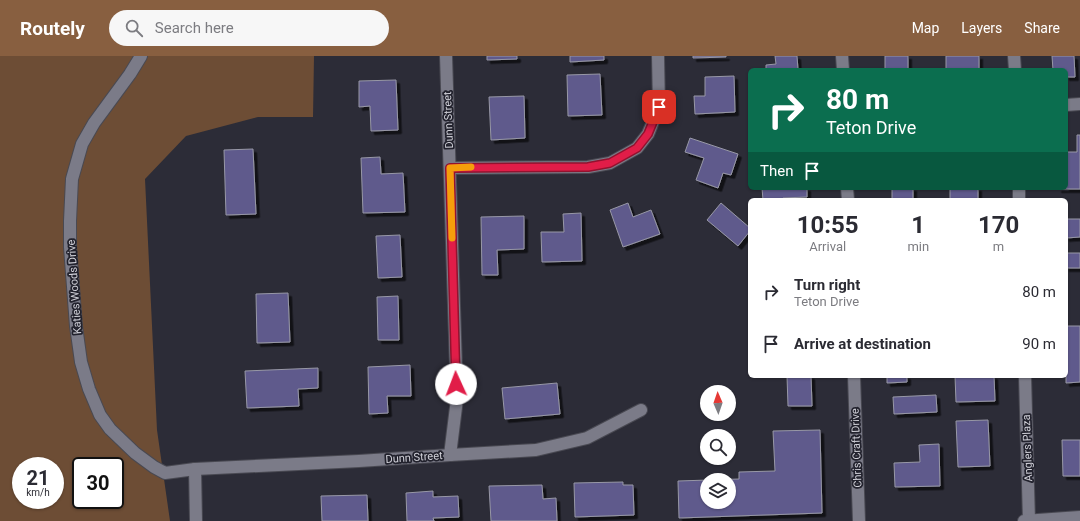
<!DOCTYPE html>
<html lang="en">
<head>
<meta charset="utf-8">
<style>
  body { margin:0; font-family:Roboto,sans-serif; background:#f7f7f7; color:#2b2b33; height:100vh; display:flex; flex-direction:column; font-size:15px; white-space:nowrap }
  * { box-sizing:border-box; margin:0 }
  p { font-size:13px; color:#7c7c81 }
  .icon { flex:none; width:22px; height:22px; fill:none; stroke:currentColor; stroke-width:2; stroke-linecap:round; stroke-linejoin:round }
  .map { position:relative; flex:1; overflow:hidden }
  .drawer { position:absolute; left:748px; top:142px; width:320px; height:180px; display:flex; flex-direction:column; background:#fff; border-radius:6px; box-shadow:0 1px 3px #0004 }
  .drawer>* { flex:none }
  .guide { position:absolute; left:748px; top:12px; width:320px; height:122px; border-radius:6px; box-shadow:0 1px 3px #0004; background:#0b6e4f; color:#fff; overflow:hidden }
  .needle { width:26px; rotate:358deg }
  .buttons { position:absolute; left:700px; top:329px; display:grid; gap:8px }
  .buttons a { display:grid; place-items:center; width:36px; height:36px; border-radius:50%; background:#fff; box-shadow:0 1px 3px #0004; font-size:20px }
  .speed { position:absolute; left:12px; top:401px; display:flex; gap:8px; font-size:20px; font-weight:700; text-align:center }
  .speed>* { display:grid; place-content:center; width:52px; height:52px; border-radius:50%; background:#fff; box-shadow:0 1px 3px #0004; line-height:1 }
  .speed small { font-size:10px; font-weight:400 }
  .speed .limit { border:2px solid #111; border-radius:6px; background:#fff; color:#111 }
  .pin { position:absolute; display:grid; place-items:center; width:34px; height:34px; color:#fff; margin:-17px; border-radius:8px; box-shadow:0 2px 6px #0006 }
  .me { position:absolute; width:44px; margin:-22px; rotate:358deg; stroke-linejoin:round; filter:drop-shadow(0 0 3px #0008) }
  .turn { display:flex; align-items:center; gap:14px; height:84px; padding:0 12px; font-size:18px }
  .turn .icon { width:52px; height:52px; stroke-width:2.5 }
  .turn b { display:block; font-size:28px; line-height:34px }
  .then { display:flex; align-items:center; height:38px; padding:0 12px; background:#0003; gap:8px; font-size:15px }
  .eta { display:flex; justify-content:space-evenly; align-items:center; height:68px; text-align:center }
  .eta b { font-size:24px; font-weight:700; line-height:28px }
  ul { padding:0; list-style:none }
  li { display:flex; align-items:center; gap:12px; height:52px; padding:0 12px }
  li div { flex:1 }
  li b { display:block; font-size:15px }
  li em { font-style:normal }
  header { display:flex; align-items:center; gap:24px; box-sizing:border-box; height:56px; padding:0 20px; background:#885f40; color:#fff }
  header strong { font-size:19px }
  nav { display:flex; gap:22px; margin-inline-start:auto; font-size:14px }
  .search { width:280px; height:36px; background:#f7f7f7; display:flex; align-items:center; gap:10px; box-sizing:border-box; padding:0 14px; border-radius:22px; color:#7c7c81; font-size:15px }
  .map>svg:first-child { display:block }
  .green { fill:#6d4d35; fill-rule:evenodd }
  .building { fill:#5e5a8c; stroke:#9898a6; fill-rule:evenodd; filter:url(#shadow) }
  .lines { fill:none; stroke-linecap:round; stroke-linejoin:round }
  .minor-casing { stroke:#494952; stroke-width:14 }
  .minor { stroke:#7b7b88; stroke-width:12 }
  .route-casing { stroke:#92132f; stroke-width:10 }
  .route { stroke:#e11d48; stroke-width:7 }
  .slow { stroke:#f59e0b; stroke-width:7 }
  .labels { text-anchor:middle; stroke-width:3.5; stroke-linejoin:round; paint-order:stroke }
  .street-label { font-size:11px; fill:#d0d0d8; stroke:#22222d }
</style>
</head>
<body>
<header>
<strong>Routely</strong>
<div class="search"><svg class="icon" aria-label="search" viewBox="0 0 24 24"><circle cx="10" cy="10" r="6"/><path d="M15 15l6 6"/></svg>Search here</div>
<nav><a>Map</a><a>Layers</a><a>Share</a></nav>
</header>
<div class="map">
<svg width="1080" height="465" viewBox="0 0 1080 465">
  <defs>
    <filter id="shadow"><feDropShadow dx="3.5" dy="3.5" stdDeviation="0" flood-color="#0009"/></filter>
  </defs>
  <rect width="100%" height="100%" fill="#2c2c37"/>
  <path class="green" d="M0,0H314L313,61H258L186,80L145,123L157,374L170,465H0ZM21,410H55V444H21ZM81,410H115V444H81Z"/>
  <g class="building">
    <polygon points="487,0 517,0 517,3 487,4"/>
    <polygon points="570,0 604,0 604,4 570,6"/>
    <polygon points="693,0 726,0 726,1 693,2"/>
    <polygon points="775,0 797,0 798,14 766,14 766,9 776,8"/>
    <rect x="885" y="0" width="23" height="14"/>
    <rect x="946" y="0" width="33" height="14"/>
    <polygon points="1052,0 1074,0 1075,21 1066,21 1066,14 1053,14"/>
    <polygon points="600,18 602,59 568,60 567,19"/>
    <polygon points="734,20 735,56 695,58 694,40 705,40 705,21"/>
    <polygon points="396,24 398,74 371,75 370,50 359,51 359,25"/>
    <polygon points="524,40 525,82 491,84 489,41"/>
    <polygon points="1077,79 1080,79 1080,133 1058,133 1058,132 1066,132 1066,96 1077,96"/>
    <polygon points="690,82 738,98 731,119 723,117 718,132 696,124 704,102 685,96"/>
    <polygon points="253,93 256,158 226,159 224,94"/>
    <polygon points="380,101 381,118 403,117 405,156 363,157 361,102"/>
    <polygon points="762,132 807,132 807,141 783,142 783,144 763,144"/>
    <rect x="892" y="132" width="21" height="12"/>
    <rect x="950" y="132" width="28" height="12"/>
    <polygon points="628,147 633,161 651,154 660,178 623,191 610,154"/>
    <polygon points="721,147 750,172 750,175 738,190 707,164"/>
    <polygon points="581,157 582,205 542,206 541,176 564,176 563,158"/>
    <polygon points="524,160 524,193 497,194 498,219 482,219 481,161"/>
    <polygon points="1066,163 1080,163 1080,181 1066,182"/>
    <polygon points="400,179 402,221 378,222 376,180"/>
    <rect x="1066" y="197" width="14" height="15"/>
    <polygon points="288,237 290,286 257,287 256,238"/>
    <polygon points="398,240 399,284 378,284 377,241"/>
    <polygon points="1066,270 1080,270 1080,326 1066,327"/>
    <polygon points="410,309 411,340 387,340 388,357 369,358 368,311"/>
    <polygon points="318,312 318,332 298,333 299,350 247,352 245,315"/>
    <polygon points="787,320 811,320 812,350 788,350"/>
    <polygon points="887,320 907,320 907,326 887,327"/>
    <polygon points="955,320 994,320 995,345 956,346"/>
    <polygon points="557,327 560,358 505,363 502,332"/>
    <polygon points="936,339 937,356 894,358 893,341"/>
    <polygon points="988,364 990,410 958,411 956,365"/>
    <path d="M820,374L822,457L679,462L678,425L739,423V416L775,415L773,375ZM707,424H729V446H707Z"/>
    <polygon points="1062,384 1080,384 1080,420 1063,420"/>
    <polygon points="939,388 940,430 895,431 894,407 920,406 919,389"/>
    <polygon points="623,426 623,429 633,429 634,459 575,461 574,427"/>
    <polygon points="542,429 543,443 556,442 557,465 491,465 489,430"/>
    <polygon points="433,435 433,441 458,440 459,461 433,462 434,465 407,465 406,437"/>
    <polygon points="367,439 368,465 322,465 321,440"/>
  </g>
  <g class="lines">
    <g class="minor-casing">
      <g id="minor">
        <polyline points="141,0 130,18 94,67 82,88 72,123 70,165 70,191 76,270 81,306 89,333 100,359 110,373 135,397 154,411 165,417 195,413 359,405 450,399 457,343 446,0"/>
        <polyline points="842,0 843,14"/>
        <polyline points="1014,0 1015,14"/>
        <polyline points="1066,49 1080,48"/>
        <polyline points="450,112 588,111 610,107 637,92 648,78 659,51 658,0"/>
        <polyline points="847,132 848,144"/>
        <polyline points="1019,132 1019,144"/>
        <polyline points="854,320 859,465"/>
        <polyline points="1025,320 1029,465"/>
        <polyline points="450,399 536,394 587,382 641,354"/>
        <polyline points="195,413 196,465"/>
        <polyline points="1024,465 1080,461"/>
      </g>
    </g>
    <use href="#minor" class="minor"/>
  </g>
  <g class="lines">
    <g class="route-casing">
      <polyline id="route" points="456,328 450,112 588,111 610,107 637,92 648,78 659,51"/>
    </g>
    <use href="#route" class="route"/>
    <polyline class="slow" points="452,182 450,112 471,111"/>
  </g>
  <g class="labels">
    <g class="street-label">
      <text transform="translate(448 64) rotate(-92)" y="4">Dunn Street</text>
      <text transform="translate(74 231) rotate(-94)" y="4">Katies Woods Drive</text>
      <text transform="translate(856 392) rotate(-92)" y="4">Chris Craft Drive</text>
      <text transform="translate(1027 392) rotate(-92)" y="4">Anglers Plaza</text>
      <text transform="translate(414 401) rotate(-4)" y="4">Dunn Street</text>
    </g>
  </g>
</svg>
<div class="buttons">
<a><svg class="needle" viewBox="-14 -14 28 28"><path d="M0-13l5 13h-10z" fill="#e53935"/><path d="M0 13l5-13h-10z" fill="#7c7c81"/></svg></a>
<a><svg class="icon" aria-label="search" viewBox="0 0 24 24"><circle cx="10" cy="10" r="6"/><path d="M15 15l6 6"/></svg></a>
<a><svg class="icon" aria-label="layers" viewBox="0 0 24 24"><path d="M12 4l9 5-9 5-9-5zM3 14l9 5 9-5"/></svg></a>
</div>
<div class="speed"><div>21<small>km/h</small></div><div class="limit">30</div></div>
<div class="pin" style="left:659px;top:51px;background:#d93025"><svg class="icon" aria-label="arrive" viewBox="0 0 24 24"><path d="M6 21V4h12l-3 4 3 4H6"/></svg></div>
<svg class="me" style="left:456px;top:328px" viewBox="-20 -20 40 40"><circle r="19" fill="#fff"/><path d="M0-13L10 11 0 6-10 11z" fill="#e11d48"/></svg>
<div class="guide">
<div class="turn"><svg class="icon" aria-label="right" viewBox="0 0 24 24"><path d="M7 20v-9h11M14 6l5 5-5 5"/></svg><div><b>80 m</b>Teton Drive</div></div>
<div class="then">Then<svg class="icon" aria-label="arrive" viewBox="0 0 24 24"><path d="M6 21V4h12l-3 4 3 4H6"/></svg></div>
</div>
<section class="drawer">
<div class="eta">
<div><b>10:55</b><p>Arrival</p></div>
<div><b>1</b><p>min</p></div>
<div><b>170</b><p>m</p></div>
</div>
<ul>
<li><svg class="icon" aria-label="right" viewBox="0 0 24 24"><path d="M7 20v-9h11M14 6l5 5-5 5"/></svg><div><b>Turn right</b><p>Teton Drive</p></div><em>80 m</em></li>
<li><svg class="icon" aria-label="arrive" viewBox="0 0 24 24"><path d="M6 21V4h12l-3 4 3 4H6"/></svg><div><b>Arrive at destination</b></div><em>90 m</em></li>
</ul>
</section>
</div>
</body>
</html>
